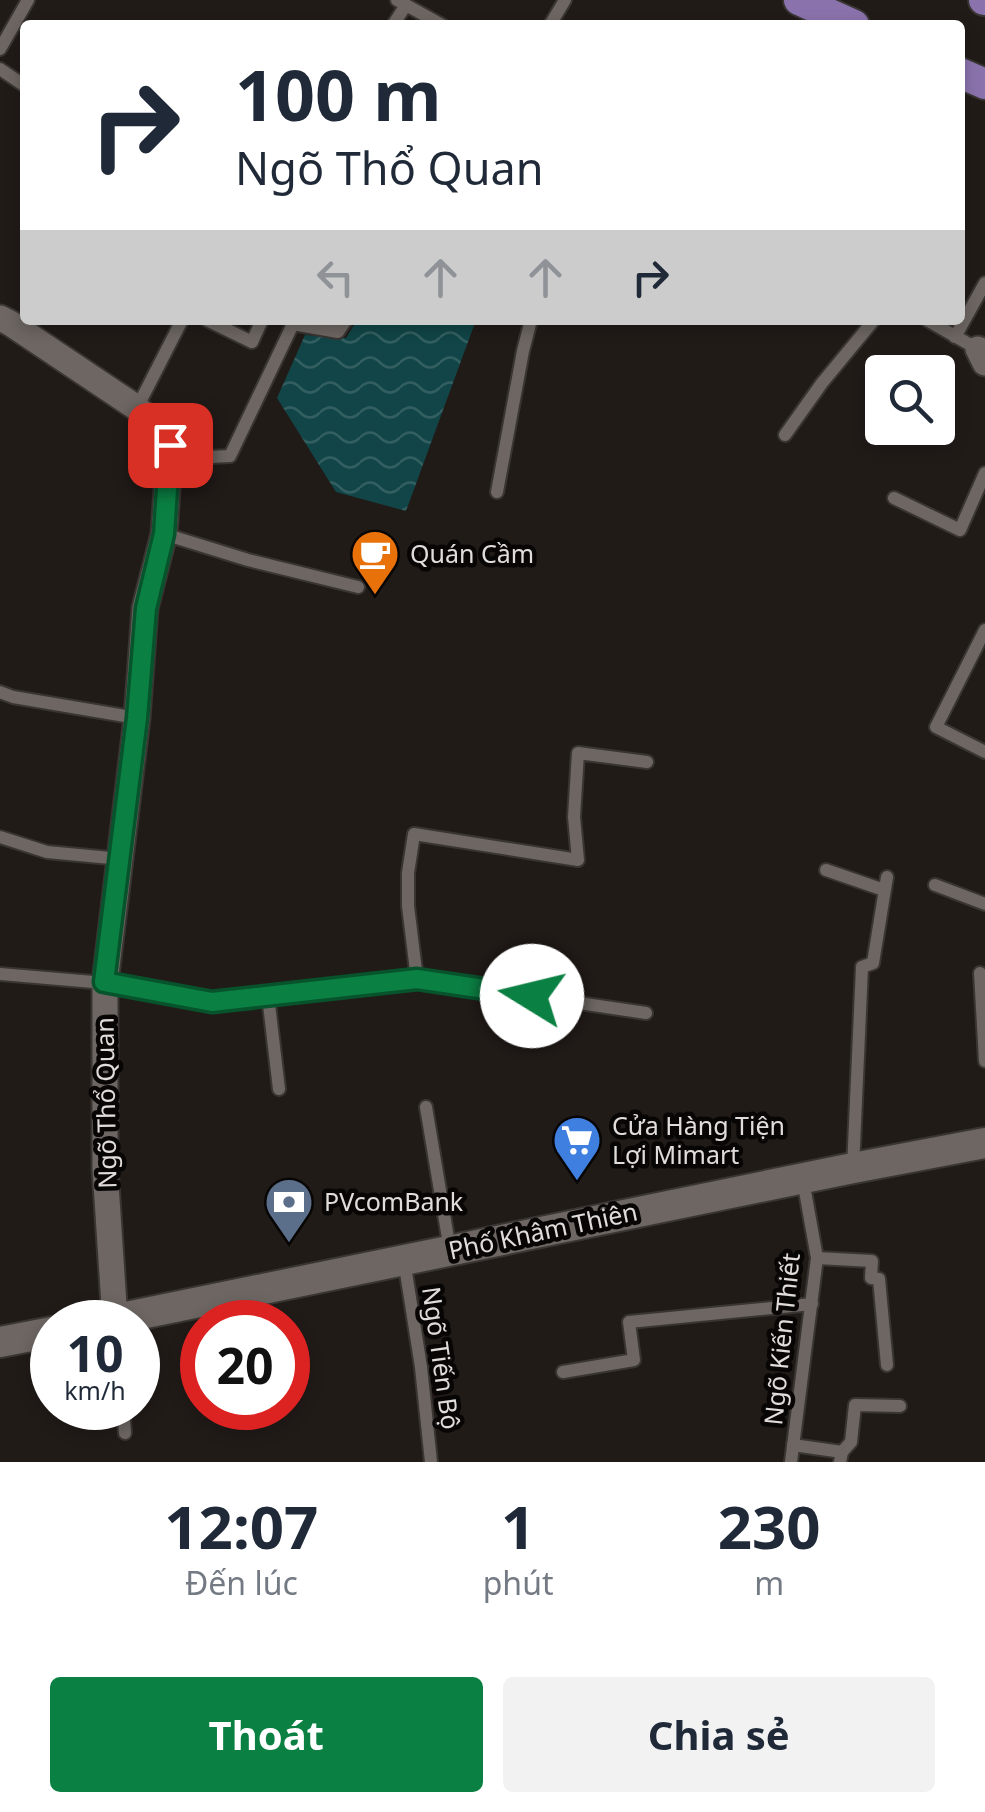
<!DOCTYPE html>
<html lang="vi">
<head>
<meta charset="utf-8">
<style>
  body { margin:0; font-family:"Noto Sans",sans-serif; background:#f2f2f3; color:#1f2937; height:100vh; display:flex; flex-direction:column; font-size:38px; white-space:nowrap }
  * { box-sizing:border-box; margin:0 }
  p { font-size:32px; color:#747a83 }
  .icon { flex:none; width:55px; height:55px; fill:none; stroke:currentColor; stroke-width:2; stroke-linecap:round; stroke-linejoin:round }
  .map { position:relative; height:1462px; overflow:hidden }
  .details { display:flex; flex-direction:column; background:#fff; flex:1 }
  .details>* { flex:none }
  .top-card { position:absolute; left:20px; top:20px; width:945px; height:305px; border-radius:10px; box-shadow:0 5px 15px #0003; background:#fff; color:#1f2937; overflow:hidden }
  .buttons { position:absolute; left:865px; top:355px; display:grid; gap:20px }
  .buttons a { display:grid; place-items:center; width:90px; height:90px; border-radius:10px; background:#fff; box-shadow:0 5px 15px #0003; font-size:50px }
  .speed { position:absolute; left:30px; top:1300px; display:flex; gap:20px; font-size:50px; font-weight:700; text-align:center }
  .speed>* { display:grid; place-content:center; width:130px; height:130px; border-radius:50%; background:#fff; box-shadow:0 5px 15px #0003; line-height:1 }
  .speed small { font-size:25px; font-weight:400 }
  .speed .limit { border:15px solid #d22; background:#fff; color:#111 }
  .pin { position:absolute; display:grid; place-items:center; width:85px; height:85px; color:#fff; margin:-42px; border-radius:20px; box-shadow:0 5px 15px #0006 }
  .me { position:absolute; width:110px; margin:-55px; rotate:279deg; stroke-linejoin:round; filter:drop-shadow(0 0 8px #0008) }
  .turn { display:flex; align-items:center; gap:35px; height:210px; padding:0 50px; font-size:45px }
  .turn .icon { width:130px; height:130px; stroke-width:2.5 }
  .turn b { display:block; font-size:70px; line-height:85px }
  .lanes { display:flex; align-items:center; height:95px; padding:0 50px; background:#0003; justify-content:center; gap:50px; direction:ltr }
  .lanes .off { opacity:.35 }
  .eta { display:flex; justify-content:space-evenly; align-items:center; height:170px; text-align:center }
  .eta b { font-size:60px; font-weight:700; line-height:70px }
  .primary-button { display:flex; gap:20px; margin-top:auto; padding:20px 50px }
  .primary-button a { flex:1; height:115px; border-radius:10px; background:#0b8043; color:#fff; font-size:40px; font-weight:700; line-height:115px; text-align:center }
  .primary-button a+a { background:#f2f2f3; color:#1f2937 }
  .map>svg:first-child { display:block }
  .water { fill:url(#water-waves) }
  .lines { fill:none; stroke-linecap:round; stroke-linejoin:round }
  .service-casing { stroke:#393533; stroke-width:16 }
  .minor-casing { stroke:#393533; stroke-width:29 }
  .secondary-casing { stroke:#393533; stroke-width:34 }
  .primary-casing { stroke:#393533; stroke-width:34 }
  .service { stroke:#6d6662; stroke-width:12 }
  .minor { stroke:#6d6662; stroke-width:25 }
  .secondary { stroke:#6d6662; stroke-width:30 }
  .primary { stroke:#8a73ac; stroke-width:30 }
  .route-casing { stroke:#07532c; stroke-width:25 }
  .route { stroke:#0b8043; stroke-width:18 }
  .labels { text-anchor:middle; stroke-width:9; stroke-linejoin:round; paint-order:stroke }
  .poi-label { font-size:25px; fill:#e0dcda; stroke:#080605; text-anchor:start }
  .street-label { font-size:25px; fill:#e0dcda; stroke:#080605 }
</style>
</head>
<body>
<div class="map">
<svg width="985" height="1462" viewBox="0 0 985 1462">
  <defs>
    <pattern id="water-waves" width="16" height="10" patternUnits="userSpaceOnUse" patternTransform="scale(2.5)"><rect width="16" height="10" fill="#114547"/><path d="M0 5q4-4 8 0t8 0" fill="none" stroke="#335f61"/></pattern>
  </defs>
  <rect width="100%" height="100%" fill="#211b18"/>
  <polygon class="water" points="357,320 476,320 406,511 336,492 277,398 305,335 346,338"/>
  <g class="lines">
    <g class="service-casing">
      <g id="service">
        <polyline points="397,0 442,25"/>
        <polyline points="393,25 406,5"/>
        <polyline points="550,25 565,0"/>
        <polyline points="0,49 28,0"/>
        <polyline points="0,69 25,86"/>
        <polyline points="207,320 252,342 262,320"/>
        <polyline points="927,320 981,351"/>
        <polyline points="955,337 985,283"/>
        <polyline points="137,408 182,320"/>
        <polyline points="785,435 822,383 874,320"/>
        <polyline points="170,459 230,456 293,324 338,332 346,320"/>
        <polyline points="497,492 523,351 531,320"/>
        <polyline points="894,498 960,530 985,473"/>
        <polyline points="164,534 248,560 358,587"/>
        <polyline points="985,630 936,727 985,752"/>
        <polyline points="0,692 13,697 137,718"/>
        <polyline points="0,837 47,852 121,859"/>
        <polyline points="826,870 884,890"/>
        <polyline points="935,885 985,904"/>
        <polyline points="980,973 985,1061"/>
        <polyline points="0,974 105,983 212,1002 417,979 646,1013"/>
        <polyline points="417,979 408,906 408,873 414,834 578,860 574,817 578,753 647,762"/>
        <polyline points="268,996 279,1089"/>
        <polyline points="426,1107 450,1250"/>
        <polyline points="853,1168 862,967 873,963 887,877"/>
        <polyline points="817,1258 872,1261 871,1278 879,1279 887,1365"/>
        <polyline points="404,1260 421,1367 431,1462"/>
        <polyline points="563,1372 634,1360 629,1322 812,1304"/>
        <polyline points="123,1408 125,1433"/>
        <polyline points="793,1445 842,1452 840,1462"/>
        <polyline points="842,1452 851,1442 855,1405 900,1406"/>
        <polyline points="791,1462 817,1258 803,1180"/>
      </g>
    </g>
    <g class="minor-casing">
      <g id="minor">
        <polyline points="0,318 10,323 137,408 163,433 170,445 164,534 145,608 137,718 105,983 105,1169 115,1320"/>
        <polyline points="978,349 985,363"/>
      </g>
    </g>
    <g class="secondary-casing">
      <g id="secondary">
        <polyline points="102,1322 853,1168 985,1143"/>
        <polyline points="0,1342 52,1332"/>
      </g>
    </g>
    <g class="primary-casing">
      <g id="primary">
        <polyline points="799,0 854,25"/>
        <polyline points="984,0 985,0"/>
        <polyline points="960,73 985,84"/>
      </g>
    </g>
    <use href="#service" class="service"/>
    <use href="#minor" class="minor"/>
    <use href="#secondary" class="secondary"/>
    <use href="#primary" class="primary"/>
  </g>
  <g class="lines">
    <g class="route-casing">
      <polyline id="route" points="170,445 164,534 146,608 137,718 104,982 212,1002 417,979 532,996"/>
    </g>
    <use href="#route" class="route"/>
  </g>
  <defs>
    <g id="cafe-pin" transform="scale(2.5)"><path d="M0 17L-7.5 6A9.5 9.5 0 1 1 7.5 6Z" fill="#e8710a" stroke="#080605"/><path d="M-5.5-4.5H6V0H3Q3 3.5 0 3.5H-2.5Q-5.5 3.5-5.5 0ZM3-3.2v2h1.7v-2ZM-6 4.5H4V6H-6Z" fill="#fff"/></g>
    <g id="supermarket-pin" transform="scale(2.5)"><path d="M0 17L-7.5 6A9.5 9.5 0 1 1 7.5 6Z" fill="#3f7fe0" stroke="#080605"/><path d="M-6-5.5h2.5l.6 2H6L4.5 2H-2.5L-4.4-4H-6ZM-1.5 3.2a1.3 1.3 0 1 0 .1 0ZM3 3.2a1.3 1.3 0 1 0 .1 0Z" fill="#fff"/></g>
    <g id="bank-pin" transform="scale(2.5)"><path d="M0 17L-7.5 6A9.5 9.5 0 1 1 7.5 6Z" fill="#5c6f8a" stroke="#080605"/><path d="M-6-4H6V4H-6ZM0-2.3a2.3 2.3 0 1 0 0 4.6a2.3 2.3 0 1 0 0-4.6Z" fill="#fff"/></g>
  </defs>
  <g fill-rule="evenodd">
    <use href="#cafe-pin" x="375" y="554"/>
    <use href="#supermarket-pin" x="577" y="1140"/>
    <use href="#bank-pin" x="289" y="1202"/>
  </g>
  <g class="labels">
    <g class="poi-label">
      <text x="410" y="563">Quán Cầm</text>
      <text x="612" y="1135">Cửa Hàng Tiện<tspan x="612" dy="29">Lợi Mimart</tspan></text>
      <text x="324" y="1211">PVcomBank</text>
    </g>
    <g class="street-label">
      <text transform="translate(106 1103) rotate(-91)" y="9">Ngõ Thổ Quan</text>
      <text transform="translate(543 1231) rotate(-12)" y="9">Phố Khâm Thiên</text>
      <text transform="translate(782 1339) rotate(-84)" y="9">Ngõ Kiến Thiết</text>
      <text transform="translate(441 1358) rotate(82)" y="9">Ngõ Tiến Bộ</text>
    </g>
  </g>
</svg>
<div class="buttons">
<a><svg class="icon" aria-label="search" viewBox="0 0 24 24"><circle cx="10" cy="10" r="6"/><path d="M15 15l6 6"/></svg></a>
</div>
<div class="speed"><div>10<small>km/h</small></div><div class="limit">20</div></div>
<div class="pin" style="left:170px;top:445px;background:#d93025"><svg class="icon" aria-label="arrive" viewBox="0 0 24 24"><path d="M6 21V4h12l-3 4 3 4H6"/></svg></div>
<svg class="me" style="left:532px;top:996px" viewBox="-20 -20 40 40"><circle r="19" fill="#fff"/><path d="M0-13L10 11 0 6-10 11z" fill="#0b8043"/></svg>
<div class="top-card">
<div class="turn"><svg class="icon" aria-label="right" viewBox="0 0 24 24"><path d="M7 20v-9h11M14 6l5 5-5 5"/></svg><div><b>100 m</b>Ngõ Thổ Quan</div></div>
<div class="lanes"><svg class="icon off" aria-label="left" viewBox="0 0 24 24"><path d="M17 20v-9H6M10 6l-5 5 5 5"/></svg><svg class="icon off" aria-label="ahead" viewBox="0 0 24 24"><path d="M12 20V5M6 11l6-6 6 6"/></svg><svg class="icon off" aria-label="ahead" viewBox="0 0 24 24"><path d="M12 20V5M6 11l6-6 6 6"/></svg><svg class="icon" aria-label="right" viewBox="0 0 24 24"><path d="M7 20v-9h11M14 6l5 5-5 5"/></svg></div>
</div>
</div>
<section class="details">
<div class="eta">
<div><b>12:07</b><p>Đến lúc</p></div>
<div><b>1</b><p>phút</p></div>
<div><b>230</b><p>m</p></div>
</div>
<div class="primary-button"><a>Thoát</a><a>Chia sẻ</a></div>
</section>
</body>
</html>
